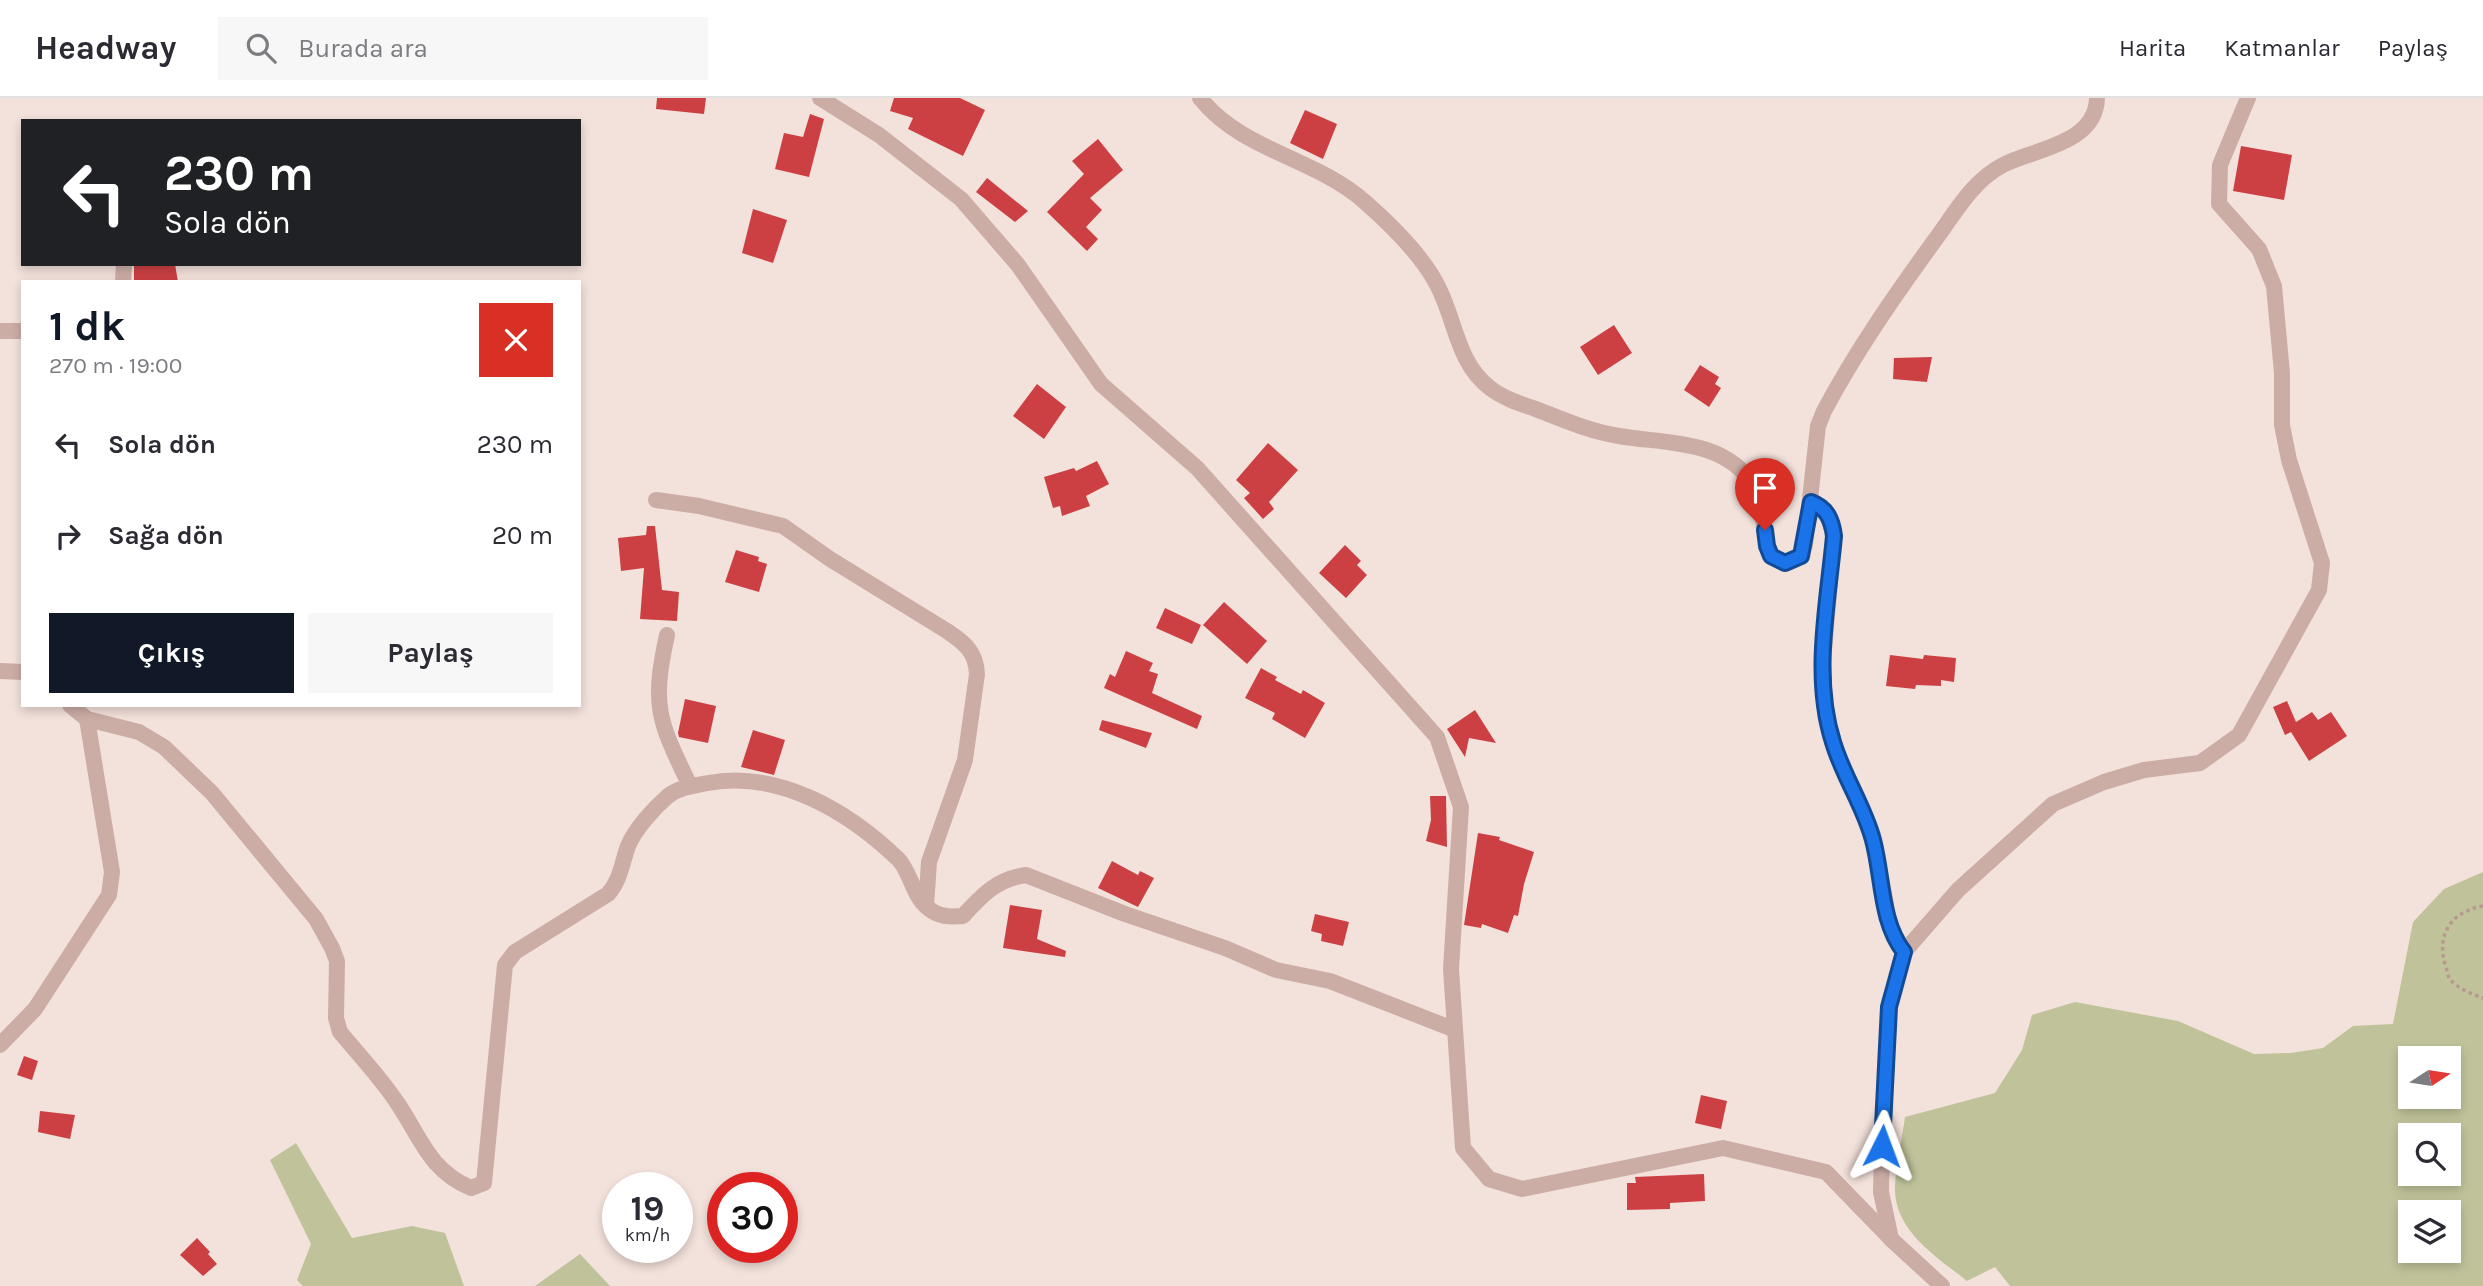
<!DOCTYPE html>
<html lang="tr">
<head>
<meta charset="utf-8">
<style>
  body { margin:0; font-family:Karla,sans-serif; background:#f7f7f7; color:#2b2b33; height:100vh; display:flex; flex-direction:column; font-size:26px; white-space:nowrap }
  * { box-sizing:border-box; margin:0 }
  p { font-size:23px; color:#7c7c81 }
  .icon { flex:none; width:38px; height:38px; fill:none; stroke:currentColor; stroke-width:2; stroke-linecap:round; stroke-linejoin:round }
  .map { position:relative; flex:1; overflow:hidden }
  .sheet { position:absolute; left:21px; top:182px; width:560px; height:427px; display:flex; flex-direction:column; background:#fff; border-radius:0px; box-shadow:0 4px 10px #0003 }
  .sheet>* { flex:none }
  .banner { position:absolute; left:21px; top:21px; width:560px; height:147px; border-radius:0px; box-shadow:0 4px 10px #0003; background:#202124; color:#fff; overflow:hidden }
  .needle { width:46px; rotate:78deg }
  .buttons { position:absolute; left:2398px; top:948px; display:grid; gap:14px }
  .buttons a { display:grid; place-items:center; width:63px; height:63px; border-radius:0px; background:#fff; box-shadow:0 4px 10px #0003; font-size:35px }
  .speed { position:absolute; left:602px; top:1074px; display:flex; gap:14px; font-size:35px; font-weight:700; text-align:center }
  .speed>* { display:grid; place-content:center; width:91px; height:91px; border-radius:50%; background:#fff; box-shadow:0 4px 10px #0003; line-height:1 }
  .speed small { font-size:18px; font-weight:400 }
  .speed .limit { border:10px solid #d22; background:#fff; color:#111 }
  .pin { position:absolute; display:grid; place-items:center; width:60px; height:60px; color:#fff; margin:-72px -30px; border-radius:50% 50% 50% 0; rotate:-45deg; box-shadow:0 0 7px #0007 }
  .pin .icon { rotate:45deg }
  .me { position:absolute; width:77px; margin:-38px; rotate:3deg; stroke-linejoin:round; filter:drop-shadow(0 0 5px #0008) }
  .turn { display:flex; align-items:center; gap:24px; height:147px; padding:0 28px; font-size:32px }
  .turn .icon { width:91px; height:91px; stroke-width:2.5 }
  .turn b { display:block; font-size:49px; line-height:60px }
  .round { display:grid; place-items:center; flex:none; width:74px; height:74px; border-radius:0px; background:#f7f7f7 }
  .headline { display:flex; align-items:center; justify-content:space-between; height:119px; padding:0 28px }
  h1 { font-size:42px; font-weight:700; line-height:52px; color:#111827 }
  .primary-button { display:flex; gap:14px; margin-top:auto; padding:14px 28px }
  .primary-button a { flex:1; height:80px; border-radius:0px; background:#111827; color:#fff; font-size:28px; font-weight:700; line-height:80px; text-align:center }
  .primary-button a+a { background:#f7f7f7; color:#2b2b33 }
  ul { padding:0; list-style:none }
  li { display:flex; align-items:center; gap:21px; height:91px; padding:0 28px }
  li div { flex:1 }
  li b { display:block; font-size:26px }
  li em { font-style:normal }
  header { display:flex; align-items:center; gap:42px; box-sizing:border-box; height:98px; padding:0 35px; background:#fff; border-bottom:2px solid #e1e1e2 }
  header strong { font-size:33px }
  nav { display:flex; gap:38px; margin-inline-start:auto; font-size:24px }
  .search { width:490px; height:63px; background:#f7f7f7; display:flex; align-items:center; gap:18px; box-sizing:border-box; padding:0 24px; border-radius:0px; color:#7c7c81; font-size:26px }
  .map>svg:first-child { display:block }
  .green { fill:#c0c39a; fill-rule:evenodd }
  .building { fill:#cc4044 }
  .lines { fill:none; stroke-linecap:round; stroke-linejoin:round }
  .path { stroke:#b89790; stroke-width:3.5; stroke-dasharray:3.5 3.5; stroke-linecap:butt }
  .minor { stroke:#ccada6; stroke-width:16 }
  .route-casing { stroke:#114b97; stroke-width:18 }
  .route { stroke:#1a73e8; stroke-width:12 }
</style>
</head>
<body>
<header>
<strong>Headway</strong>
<div class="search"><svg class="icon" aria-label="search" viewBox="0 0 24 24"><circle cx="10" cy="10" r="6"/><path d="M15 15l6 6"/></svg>Burada ara</div>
<nav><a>Harita</a><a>Katmanlar</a><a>Paylaş</a></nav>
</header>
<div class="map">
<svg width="2483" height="1188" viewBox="0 0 2483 1188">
  <rect width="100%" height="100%" fill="#f3e1db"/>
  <g class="green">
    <path d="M2483,774V1188H2010L1995,1169L1967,1183C1937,1159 1893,1132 1895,1088C1896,1065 1902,1041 1905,1019L1995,995L2022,952L2032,917L2075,904L2178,923L2254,956L2291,955L2323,950L2353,928L2393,926L2413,824L2444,791ZM2410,961H2448V999H2410ZM2410,1038H2448V1076H2410ZM2410,1115H2448V1153H2410Z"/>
    <polygon points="296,1045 352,1140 412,1128 445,1135 464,1188 303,1188 297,1182 311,1146 270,1062"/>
    <polygon points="580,1156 610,1188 535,1188"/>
  </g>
  <g class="building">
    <polygon points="657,0 706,0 704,16 656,11"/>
    <polygon points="894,0 960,0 985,12 963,58 908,31 913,20 890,13"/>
    <polygon points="1305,12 1337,26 1323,61 1290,45"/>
    <polygon points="810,16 824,21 809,79 775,71 784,35 803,39"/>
    <polygon points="1098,41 1123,72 1090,100 1102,112 1086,129 1098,141 1087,153 1047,114 1084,76 1072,63"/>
    <polygon points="2241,48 2292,57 2284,102 2233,93"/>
    <polygon points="987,80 1028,113 1015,124 976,94"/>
    <polygon points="753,111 787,122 773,165 742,155"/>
    <polygon points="134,166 175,166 178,184 134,184"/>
    <polygon points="1614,227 1632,255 1598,277 1580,249"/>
    <polygon points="1932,259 1927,284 1893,281 1894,260"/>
    <polygon points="1700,267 1719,279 1715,286 1721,290 1709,309 1684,292"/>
    <polygon points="1037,286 1066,309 1044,341 1013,318"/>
    <polygon points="1268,345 1298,372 1269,404 1274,411 1263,421 1244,400 1250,395 1236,382"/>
    <polygon points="1097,363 1109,386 1086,398 1090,408 1062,418 1060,408 1053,410 1044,379 1074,370 1076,373"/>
    <polygon points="647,428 655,428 662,492 679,494 677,523 640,521 644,470 621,473 618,440 646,437"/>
    <polygon points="1345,447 1361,463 1357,467 1367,477 1346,500 1319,475"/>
    <polygon points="736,452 759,459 758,463 767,466 759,494 725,484"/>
    <polygon points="1224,504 1267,543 1247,566 1203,527"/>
    <polygon points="1165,510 1201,527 1192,546 1156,530"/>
    <polygon points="1126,553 1153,565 1149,573 1158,576 1152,595 1202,618 1197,631 1104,590 1110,576 1115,579"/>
    <polygon points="1890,557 1923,561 1924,557 1956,560 1954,584 1941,582 1941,588 1916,587 1915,591 1886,588"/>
    <polygon points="1261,570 1277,579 1275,582 1301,596 1303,592 1325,605 1305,640 1272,621 1275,615 1245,600"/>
    <polygon points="685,601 716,608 708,645 679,639 678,635"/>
    <polygon points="2287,603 2296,624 2312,614 2318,622 2331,614 2347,638 2309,663 2291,634 2285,637 2273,609"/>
    <polygon points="1475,612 1496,645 1469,640 1465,659 1447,631"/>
    <polygon points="1102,622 1152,635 1146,650 1099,632"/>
    <polygon points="753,632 785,642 774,677 741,669"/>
    <polygon points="1430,698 1446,698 1447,749 1426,743 1431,722"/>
    <polygon points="1478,735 1500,739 1499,742 1534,754 1524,786 1518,818 1514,817 1508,835 1482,826 1481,830 1464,827"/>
    <polygon points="1112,763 1138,777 1140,773 1154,780 1138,809 1098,790"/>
    <polygon points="1010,807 1042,812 1037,841 1066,853 1065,859 1003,850"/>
    <polygon points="1315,816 1349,824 1343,848 1321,843 1322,836 1311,833"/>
    <polygon points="24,958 38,963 32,982 17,977"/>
    <polygon points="1701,997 1727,1003 1721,1031 1695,1025"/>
    <polygon points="40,1013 75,1017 70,1041 38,1034"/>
    <polygon points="1704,1076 1705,1103 1670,1105 1670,1111 1627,1112 1627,1085 1636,1085 1635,1079"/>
    <polygon points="197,1140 210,1154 208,1156 217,1166 203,1178 180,1157"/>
  </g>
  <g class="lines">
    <path class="path" d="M2483,808C2453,813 2436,835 2445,866C2447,870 2447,878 2450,881C2457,891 2473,896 2483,900"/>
    <g class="minor">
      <polyline points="820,0 879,37 961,101 1018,167 1101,286 1197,370 1437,639 1461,709 1451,871 1463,1050 1489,1081 1522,1091 1723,1050 1779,1063 1826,1074 1892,1142 1942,1188"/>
      <path d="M1200,0C1242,53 1316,60 1365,104C1390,126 1419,154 1435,183C1456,219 1455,263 1490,290C1503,300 1518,305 1533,310C1562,321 1588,333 1619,338C1665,346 1725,341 1753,387C1767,409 1761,435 1771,458L1785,465L1801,458L1805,447L1818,328L1824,313C1856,253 1895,197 1935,142C1955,115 1972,83 2003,67C2034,51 2096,46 2097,0"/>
      <polyline points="123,184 124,166"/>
      <polyline points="0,233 23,233"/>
      <path d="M656,402L699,408L783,428L830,461L947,533C965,545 976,554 977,576L965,662L929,764L926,808"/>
      <polyline points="1811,404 1826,413 1834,438 1822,575 1826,621 1841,668 1867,724 1876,754 1889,823 1895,841 1904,854"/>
      <path d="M667,537C651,610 659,623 690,688"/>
      <polyline points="0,573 23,574"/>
      <path d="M70,607L87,621L139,634L164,649L212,695L316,821L332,850L337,863L336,920L340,934C359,957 381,980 398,1006C421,1040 429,1072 471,1090L484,1085L505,867L515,854L608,796C620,783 622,765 628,748C635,731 654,710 668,698C680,689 693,688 708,685C779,672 848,713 898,761C911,774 913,799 928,810C939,819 949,819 963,818C982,797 997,781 1026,777L1125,816L1225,850L1276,872L1330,883L1453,931"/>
      <polyline points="0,947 35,911 109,797 112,774 87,621"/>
      <polyline points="1891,1141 1881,1094 1882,1048 1889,910 1904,854 1958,792 2053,706 2104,684 2144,672 2200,665 2239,637 2319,492 2322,465 2289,362 2282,327 2282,275 2274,188 2259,151 2219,106 2220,67 2248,0"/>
    </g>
  </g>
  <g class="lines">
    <g class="route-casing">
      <path id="route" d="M1765,432L1767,448L1771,458L1785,465L1801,458L1811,404C1827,410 1832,422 1834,438C1828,505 1812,578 1833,644C1843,678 1864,708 1873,742C1883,779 1880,823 1904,854L1889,909L1882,1048"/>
    </g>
    <use href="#route" class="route"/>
  </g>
</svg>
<div class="buttons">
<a><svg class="needle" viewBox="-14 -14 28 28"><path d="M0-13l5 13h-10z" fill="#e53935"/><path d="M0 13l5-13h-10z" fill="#7c7c81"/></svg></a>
<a><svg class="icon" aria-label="search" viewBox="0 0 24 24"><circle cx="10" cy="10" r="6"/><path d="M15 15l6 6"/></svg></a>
<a><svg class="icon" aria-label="layers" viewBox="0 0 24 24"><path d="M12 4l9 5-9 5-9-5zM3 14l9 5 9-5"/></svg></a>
</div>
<div class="speed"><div>19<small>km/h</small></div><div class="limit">30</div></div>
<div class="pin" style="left:1765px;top:432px;background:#d93025"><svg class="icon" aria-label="arrive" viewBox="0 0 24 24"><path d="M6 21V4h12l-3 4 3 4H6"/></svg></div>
<svg class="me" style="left:1882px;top:1048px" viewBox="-20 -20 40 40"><path d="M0-17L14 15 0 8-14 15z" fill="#1a73e8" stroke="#fff" stroke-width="4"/></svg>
<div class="banner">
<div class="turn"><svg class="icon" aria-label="left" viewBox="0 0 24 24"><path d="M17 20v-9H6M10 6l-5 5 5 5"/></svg><div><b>230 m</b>Sola dön</div></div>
</div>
<section class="sheet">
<div class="headline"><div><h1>1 dk</h1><p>270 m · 19:00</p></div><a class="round" style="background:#d93025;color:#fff"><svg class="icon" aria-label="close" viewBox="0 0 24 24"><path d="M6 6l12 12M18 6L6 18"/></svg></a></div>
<ul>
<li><svg class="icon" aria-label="left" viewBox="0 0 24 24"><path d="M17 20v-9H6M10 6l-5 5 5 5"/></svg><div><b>Sola dön</b></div><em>230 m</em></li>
<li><svg class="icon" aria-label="right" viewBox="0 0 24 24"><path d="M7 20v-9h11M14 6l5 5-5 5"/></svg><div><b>Sağa dön</b></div><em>20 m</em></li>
</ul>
<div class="primary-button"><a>Çıkış</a><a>Paylaş</a></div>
</section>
</div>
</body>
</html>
